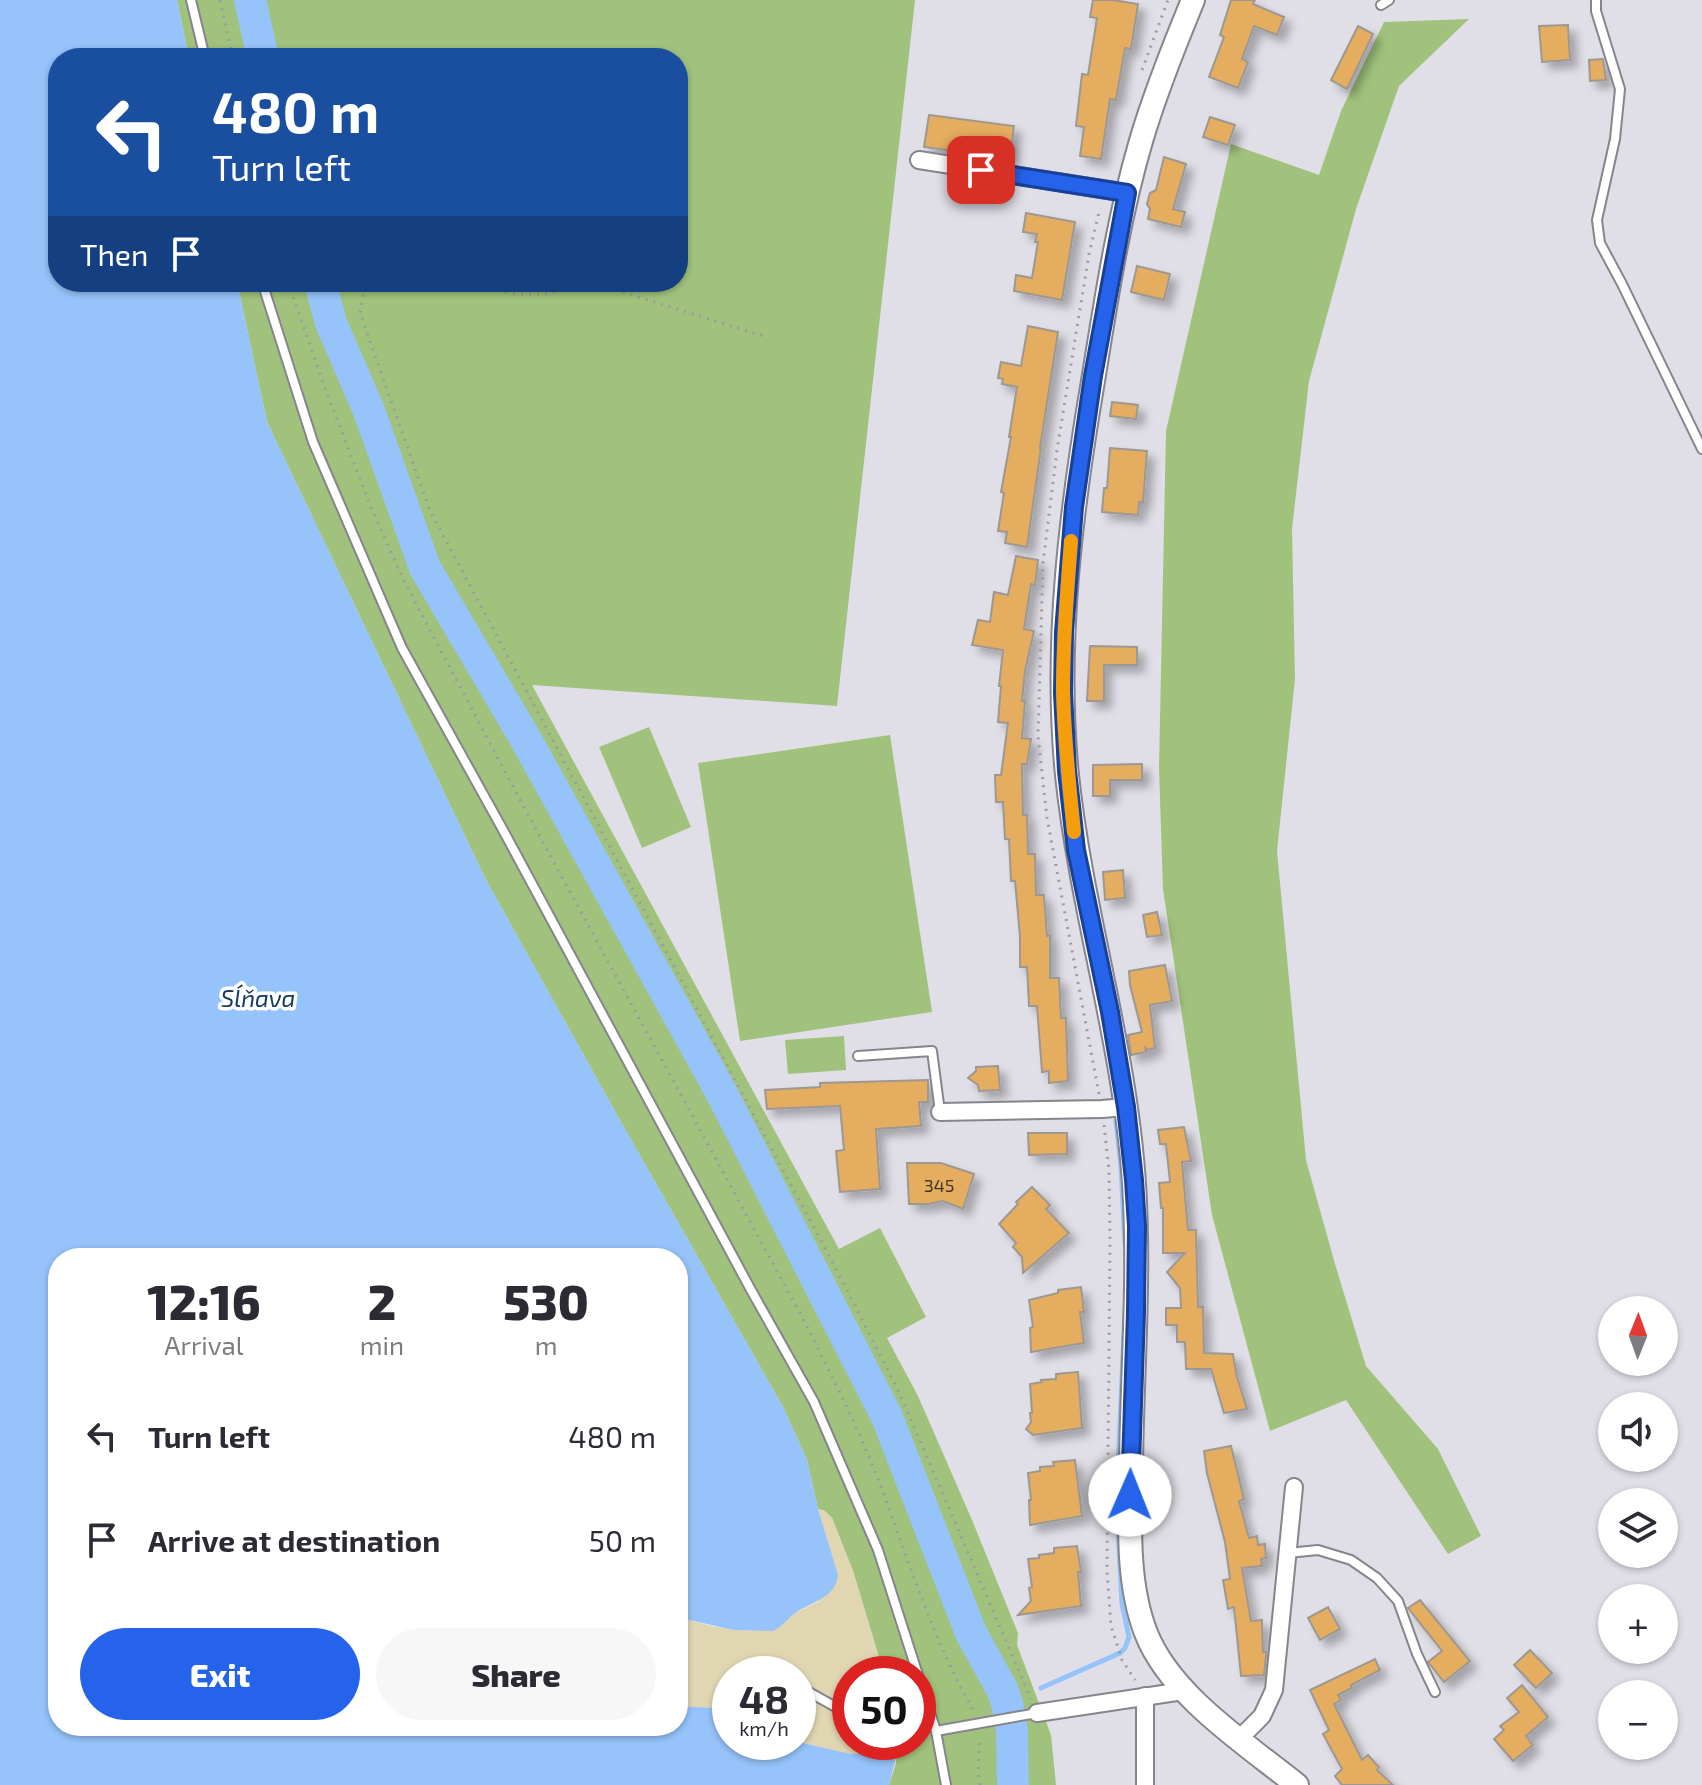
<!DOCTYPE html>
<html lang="en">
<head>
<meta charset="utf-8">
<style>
  body { margin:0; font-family:"Exo 2",sans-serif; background:#f7f7f7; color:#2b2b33; height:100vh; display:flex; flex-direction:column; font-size:30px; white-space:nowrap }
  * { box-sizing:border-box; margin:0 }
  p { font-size:26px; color:#7c7c81 }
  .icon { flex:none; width:44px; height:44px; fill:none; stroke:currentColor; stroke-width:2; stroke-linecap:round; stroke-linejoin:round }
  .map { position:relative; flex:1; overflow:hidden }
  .side { position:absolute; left:48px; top:1248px; width:640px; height:488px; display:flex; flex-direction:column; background:#fff; border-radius:32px; box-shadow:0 2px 6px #0004 }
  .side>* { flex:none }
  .guide { position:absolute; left:48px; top:48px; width:640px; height:244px; border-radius:32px; box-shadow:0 2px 6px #0004; background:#1a4fa0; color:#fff; overflow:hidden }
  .needle { width:52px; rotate:1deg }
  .buttons { position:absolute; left:1598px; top:1296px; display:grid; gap:16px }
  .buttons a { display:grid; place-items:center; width:80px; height:80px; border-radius:50%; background:#fff; box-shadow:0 2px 6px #0004; font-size:40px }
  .speed { position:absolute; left:712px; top:1656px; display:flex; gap:16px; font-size:40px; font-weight:700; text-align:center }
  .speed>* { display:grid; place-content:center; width:104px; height:104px; border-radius:50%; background:#fff; box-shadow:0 2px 6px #0004; line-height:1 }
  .speed small { font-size:20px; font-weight:400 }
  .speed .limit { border:12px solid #d22; background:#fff; color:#111 }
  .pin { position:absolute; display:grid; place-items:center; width:68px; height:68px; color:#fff; margin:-34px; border-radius:16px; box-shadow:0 4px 12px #0006 }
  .me { position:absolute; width:88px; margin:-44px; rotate:1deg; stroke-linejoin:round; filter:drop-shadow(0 0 6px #0008) }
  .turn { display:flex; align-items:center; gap:28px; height:168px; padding:0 32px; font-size:36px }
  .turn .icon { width:104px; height:104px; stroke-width:2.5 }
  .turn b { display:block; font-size:56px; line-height:68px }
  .then { display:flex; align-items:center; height:76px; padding:0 32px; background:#0003; gap:16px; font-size:30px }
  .eta { display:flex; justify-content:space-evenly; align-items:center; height:136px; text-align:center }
  .eta b { font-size:48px; font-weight:800; line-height:56px }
  .button { display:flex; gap:16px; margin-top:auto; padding:16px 32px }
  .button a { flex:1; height:92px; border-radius:48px; background:#2563eb; color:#fff; font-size:32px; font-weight:800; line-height:92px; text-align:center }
  .button a+a { background:#f7f7f7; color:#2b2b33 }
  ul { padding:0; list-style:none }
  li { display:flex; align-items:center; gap:24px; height:104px; padding:0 32px }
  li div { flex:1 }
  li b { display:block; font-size:30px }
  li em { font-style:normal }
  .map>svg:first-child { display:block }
  .green { fill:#a0c27c }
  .sand { fill:#e0d7b2 }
  .water { fill:#96c3fa }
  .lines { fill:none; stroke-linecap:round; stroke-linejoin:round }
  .stream { stroke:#96c3fa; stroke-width:5 }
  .river { stroke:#96c3fa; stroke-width:32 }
  .building { fill:#e5ad5f; stroke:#9d9892; stroke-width:2; filter:url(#shadow) }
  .lane-casing { stroke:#85858b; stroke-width:12 }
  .street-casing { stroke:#85858b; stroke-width:20 }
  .secondary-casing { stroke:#85858b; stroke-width:26 }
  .path { stroke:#9b9ba1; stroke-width:3; stroke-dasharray:2 6; stroke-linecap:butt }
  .lane { stroke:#fff; stroke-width:8 }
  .street { stroke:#fff; stroke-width:16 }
  .secondary { stroke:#fff; stroke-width:22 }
  .route-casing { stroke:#184099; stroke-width:20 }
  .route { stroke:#2563eb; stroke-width:14 }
  .slow { stroke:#f59e0b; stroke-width:14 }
  .labels { text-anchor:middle; stroke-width:7; stroke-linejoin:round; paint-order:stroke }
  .number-label { font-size:18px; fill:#443624 }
  .water-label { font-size:24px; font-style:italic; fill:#143a65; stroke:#fff }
</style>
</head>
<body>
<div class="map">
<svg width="1702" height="1785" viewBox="0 0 1702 1785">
  <defs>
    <filter id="shadow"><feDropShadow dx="7" dy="7" stdDeviation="4" flood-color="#0004"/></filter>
  </defs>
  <rect width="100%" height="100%" fill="#e0dfe7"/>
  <g class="green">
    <polygon points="177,0 915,0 837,706 532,685 839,1249 880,1228 926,1317 887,1338 918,1396 972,1520 1018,1633 1017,1645 1051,1735 1056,1785 889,1785 896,1763 898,1742 918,1742 918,1674 884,1674 853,1571 832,1518 825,1511 818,1509 807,1460 783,1407 621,1122 486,880 267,422 237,282 678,282 678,58 189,58"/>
    <polygon points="1469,19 1399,86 1356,209 1309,381 1292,529 1295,679 1277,851 1306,1160 1335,1264 1366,1366 1438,1449 1481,1536 1448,1554 1346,1400 1270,1431 1212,1215 1163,889 1159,768 1166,431 1231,144 1319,175 1341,111 1384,22"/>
    <polygon points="649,727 691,827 642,848 599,747"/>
    <polygon points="890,735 932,1012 740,1041 698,763"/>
    <polygon points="844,1036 846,1070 788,1074 785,1040"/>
  </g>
  <polygon class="sand" points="818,1509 825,1511 832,1518 853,1571 884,1674 850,1674 850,1742 898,1742 896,1757 884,1752 851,1754 798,1742 798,1674 730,1674 730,1712 713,1708 678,1706 678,1621 690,1620 713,1627 748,1631 793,1614 818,1602 838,1576"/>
  <path class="water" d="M0,0H177L189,58H58V282H237L267,422L486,880L621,1122L783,1407L807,1460L818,1509L838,1575C835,1600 810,1601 794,1614C786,1620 782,1627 773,1631L734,1630L690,1620L678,1621V1258H58V1726H678V1706L713,1708L730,1712V1742H798L851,1754L884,1752L896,1757L889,1785H0Z"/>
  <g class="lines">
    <g class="stream">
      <polyline points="1116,1121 1121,1166 1125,1244"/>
      <polyline points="1041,1688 1120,1653 1125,1648 1129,1637 1122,1604 1118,1527 1117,1491 1125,1310"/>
      <polyline points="1005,1699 1015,1696"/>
    </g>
    <g class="river">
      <polyline points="250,0 263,58"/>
      <polyline points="320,282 331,323 369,411 425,568 525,738 721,1092 887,1417 971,1633 1002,1689 1007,1703 1012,1731 1013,1785"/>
    </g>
  </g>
  <g class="building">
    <polygon points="1093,0 1113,0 1138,4 1131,49 1125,48 1116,100 1110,99 1101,159 1080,156 1084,127 1076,126 1082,74 1088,75 1097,18 1090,17"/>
    <polygon points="1231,0 1255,0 1253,4 1284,17 1277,35 1254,26 1242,59 1248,62 1238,88 1209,77 1224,37 1220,35"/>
    <polygon points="1568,25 1570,60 1542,62 1539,26"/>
    <polygon points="1358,26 1373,34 1347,89 1331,80"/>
    <polygon points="1603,59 1606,80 1590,81 1589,60"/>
    <polygon points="929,115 1014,126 1010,157 962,149 961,152 924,147"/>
    <polygon points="1210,117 1235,125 1228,145 1203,137"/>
    <polygon points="1164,157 1186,164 1173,209 1185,212 1181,227 1148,219 1150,209 1147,204 1150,193 1156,190"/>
    <polygon points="1026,213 1075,222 1062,300 1014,291 1016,275 1032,278 1038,242 1035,242 1037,234 1023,232"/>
    <polygon points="1137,266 1170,274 1164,300 1131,292"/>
    <polygon points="1028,326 1058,332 1040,448 1041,448 1027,547 1005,543 1007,532 998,531 1004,493 1001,492 1011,437 1009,437 1017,387 1002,384 1003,379 998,378 1001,362 1021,366"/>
    <polygon points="1112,402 1138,405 1136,419 1110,416"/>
    <polygon points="1110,448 1147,451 1143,502 1139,502 1138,515 1102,512 1104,488 1107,488"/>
    <polygon points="1016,556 1038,560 1035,585 1031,584 1024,629 1034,631 1025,671 1022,701 1025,701 1022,738 1031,739 1027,764 1022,764 1023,815 1027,815 1028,854 1035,854 1036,895 1044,895 1047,936 1050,935 1050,978 1059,978 1061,1018 1066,1018 1068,1081 1049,1083 1049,1071 1042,1072 1037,1006 1029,1006 1027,967 1020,967 1020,937 1015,881 1011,881 1009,839 1005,839 1003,802 996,802 995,775 1001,775 1008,723 998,722 1001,686 999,686 1003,650 972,645 978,620 990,622 994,592 1008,595"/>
    <polygon points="1090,646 1137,647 1137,665 1104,665 1104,701 1087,701"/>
    <polygon points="1142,764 1142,780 1110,780 1110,796 1093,796 1093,765"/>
    <polygon points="1123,870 1125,898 1105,900 1103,872"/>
    <polygon points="1157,912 1162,935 1147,937 1143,915"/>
    <polygon points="1165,965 1172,1001 1150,1005 1155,1048 1146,1050 1145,1046 1146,1052 1131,1055 1128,1035 1142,1032 1130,985 1129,971"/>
    <polygon points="998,1066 1000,1090 979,1091 978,1085 968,1078 976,1071 976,1067"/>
    <polygon points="928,1080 928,1102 919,1102 921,1126 876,1129 880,1189 840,1192 836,1151 844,1150 840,1106 767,1109 765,1090 820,1087 820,1083"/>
    <polygon points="1184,1127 1191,1161 1182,1162 1188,1230 1196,1230 1198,1307 1203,1307 1204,1353 1233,1354 1237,1377 1247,1409 1224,1413 1211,1369 1186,1369 1185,1342 1177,1342 1177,1325 1166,1325 1166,1308 1181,1308 1180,1288 1167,1272 1185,1253 1163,1253 1163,1208 1161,1208 1159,1183 1170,1182 1166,1144 1160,1144 1158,1130"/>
    <polygon points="1028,1133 1067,1133 1067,1154 1029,1155"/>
    <polygon points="907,1163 941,1163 974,1174 963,1209 943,1201 928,1204 909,1204"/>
    <polygon points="1032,1187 1050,1205 1046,1209 1069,1233 1023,1273 1022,1257 1013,1247 1016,1243 999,1224 1018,1204 1016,1202"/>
    <polygon points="1081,1287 1084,1312 1080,1312 1084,1343 1031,1352 1030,1328 1033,1327 1029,1300 1058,1293 1058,1290"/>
    <polygon points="1078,1372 1082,1428 1033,1435 1026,1429 1031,1422 1030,1413 1032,1413 1030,1384 1042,1382 1041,1380 1056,1379 1056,1374"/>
    <polygon points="1231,1446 1244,1499 1239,1501 1249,1538 1257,1536 1258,1545 1265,1544 1266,1558 1261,1559 1262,1566 1242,1568 1251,1621 1262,1620 1263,1652 1266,1652 1266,1655 1264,1675 1241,1676 1234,1607 1228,1609 1223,1580 1230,1579 1225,1542 1207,1473 1204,1451"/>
    <polygon points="1075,1460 1082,1516 1030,1525 1029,1500 1031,1500 1028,1473 1040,1471 1040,1467 1054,1466 1053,1462"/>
    <polygon points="1077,1546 1081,1572 1078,1572 1081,1606 1018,1615 1031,1601 1029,1588 1032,1587 1028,1559 1039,1558 1039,1555 1054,1553 1054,1548"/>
    <polygon points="1420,1600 1470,1661 1444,1682 1428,1662 1442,1651 1408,1608"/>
    <polygon points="1328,1607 1340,1629 1320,1640 1308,1618"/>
    <polygon points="1530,1650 1552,1673 1536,1688 1514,1665"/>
    <polygon points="1375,1659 1380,1670 1351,1685 1352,1688 1338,1695 1341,1700 1334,1704 1362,1760 1368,1755 1379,1767 1377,1770 1393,1785 1342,1785 1335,1776 1342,1769 1323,1734 1329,1730 1310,1690"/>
    <polygon points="1522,1685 1548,1717 1526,1736 1533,1745 1513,1761 1494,1739 1504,1730 1500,1726 1519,1712 1507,1698"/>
  </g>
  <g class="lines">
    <g class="lane-casing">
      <g id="lane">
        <polyline points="191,0 205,58"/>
        <polyline points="1596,0 1596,11 1620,89 1615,139 1597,220 1600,243 1622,284 1702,449"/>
        <polyline points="1381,5 1389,0"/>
        <polyline points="262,282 313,442 402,648 503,830 751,1290 814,1402 878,1550 936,1731 946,1785"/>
        <polyline points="858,1056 932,1051 940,1112"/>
        <polyline points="1288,1553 1318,1550 1351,1560 1377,1578 1398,1601 1417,1654 1435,1692"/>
        <polyline points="798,1686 850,1715"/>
        <polyline points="918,1727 934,1725"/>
        <polyline points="936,1731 1037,1713"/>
      </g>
    </g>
    <g class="street-casing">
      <g id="street">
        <polyline points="919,160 1127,193"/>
        <polyline points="940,1112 1102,1109 1126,1107"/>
        <polyline points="1145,1696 1145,1785"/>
        <polyline points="1037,1713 1183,1691"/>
        <polyline points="1239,1739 1262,1716 1274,1690 1294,1487"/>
      </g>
    </g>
    <g class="secondary-casing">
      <path id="secondary" d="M1193,0C1174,46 1155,93 1141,141C1118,219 1106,301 1093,381C1071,510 1054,644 1067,775C1082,918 1129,1057 1135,1202C1139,1290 1132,1378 1131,1466C1130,1519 1126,1582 1146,1633C1170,1695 1246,1744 1297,1785"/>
    </g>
    <g class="path">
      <polyline points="220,0 233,58"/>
      <polyline points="1142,70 1168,0"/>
      <path d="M288,282L326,391L370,505L404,581L527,813L800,1313C827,1366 854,1419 876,1474C907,1553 931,1638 974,1711"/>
      <polyline points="373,282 363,296 360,313 430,511 842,1280 899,1392 1031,1699"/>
      <path d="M450,282C479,287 510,296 540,294C559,293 577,285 597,284L767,337"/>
      <polyline points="1099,1094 1047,818 1038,736 1043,563 1057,450 1089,254 1100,208"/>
      <polyline points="1104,1125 1109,1170 1110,1241 1107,1570 1111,1626 1122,1660 1135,1680"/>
      <polyline points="980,1785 978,1770 980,1737"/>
    </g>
    <use href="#lane" class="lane"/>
    <use href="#street" class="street"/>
    <use href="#secondary" class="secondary"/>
  </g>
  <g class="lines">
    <g class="route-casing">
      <polyline id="route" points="981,170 1127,193 1093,376 1074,507 1064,632 1063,693 1067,771 1076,850 1110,1012 1126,1107 1134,1180 1137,1226 1136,1313 1130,1495"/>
    </g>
    <use href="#route" class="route"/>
    <path class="slow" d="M1071,541C1067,590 1063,640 1063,690C1064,738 1069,785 1074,832"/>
  </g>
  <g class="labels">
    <g class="number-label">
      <text x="939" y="1192">345</text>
    </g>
    <g class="water-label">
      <text x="258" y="1007">Sĺňava</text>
    </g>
  </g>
</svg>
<div class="buttons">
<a><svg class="needle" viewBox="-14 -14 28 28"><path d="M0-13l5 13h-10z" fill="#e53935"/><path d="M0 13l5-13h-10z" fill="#7c7c81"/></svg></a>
<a><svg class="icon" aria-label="sound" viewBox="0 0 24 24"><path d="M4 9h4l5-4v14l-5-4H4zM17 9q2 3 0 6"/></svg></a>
<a><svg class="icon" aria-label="layers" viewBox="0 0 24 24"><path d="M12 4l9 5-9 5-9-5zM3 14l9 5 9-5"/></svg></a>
<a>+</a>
<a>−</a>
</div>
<div class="speed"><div>48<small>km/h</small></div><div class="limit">50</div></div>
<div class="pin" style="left:981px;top:170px;background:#d93025"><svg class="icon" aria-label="arrive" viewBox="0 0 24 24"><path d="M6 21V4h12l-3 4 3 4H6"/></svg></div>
<svg class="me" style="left:1130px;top:1495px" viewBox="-20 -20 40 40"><circle r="19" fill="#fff"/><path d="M0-13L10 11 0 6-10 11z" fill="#2563eb"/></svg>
<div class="guide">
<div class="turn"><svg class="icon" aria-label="left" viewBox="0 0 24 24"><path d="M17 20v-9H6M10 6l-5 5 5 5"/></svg><div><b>480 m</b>Turn left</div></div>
<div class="then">Then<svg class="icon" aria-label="arrive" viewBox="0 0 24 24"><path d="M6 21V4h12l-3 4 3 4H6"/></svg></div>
</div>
<section class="side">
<div class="eta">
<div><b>12:16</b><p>Arrival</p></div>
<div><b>2</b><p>min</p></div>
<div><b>530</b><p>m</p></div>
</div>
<ul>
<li><svg class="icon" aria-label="left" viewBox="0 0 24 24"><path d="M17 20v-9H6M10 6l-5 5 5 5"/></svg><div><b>Turn left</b></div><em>480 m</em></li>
<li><svg class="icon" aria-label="arrive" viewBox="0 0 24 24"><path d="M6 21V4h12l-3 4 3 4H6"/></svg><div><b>Arrive at destination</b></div><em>50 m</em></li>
</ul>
<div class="button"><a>Exit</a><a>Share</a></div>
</section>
</div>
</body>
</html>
